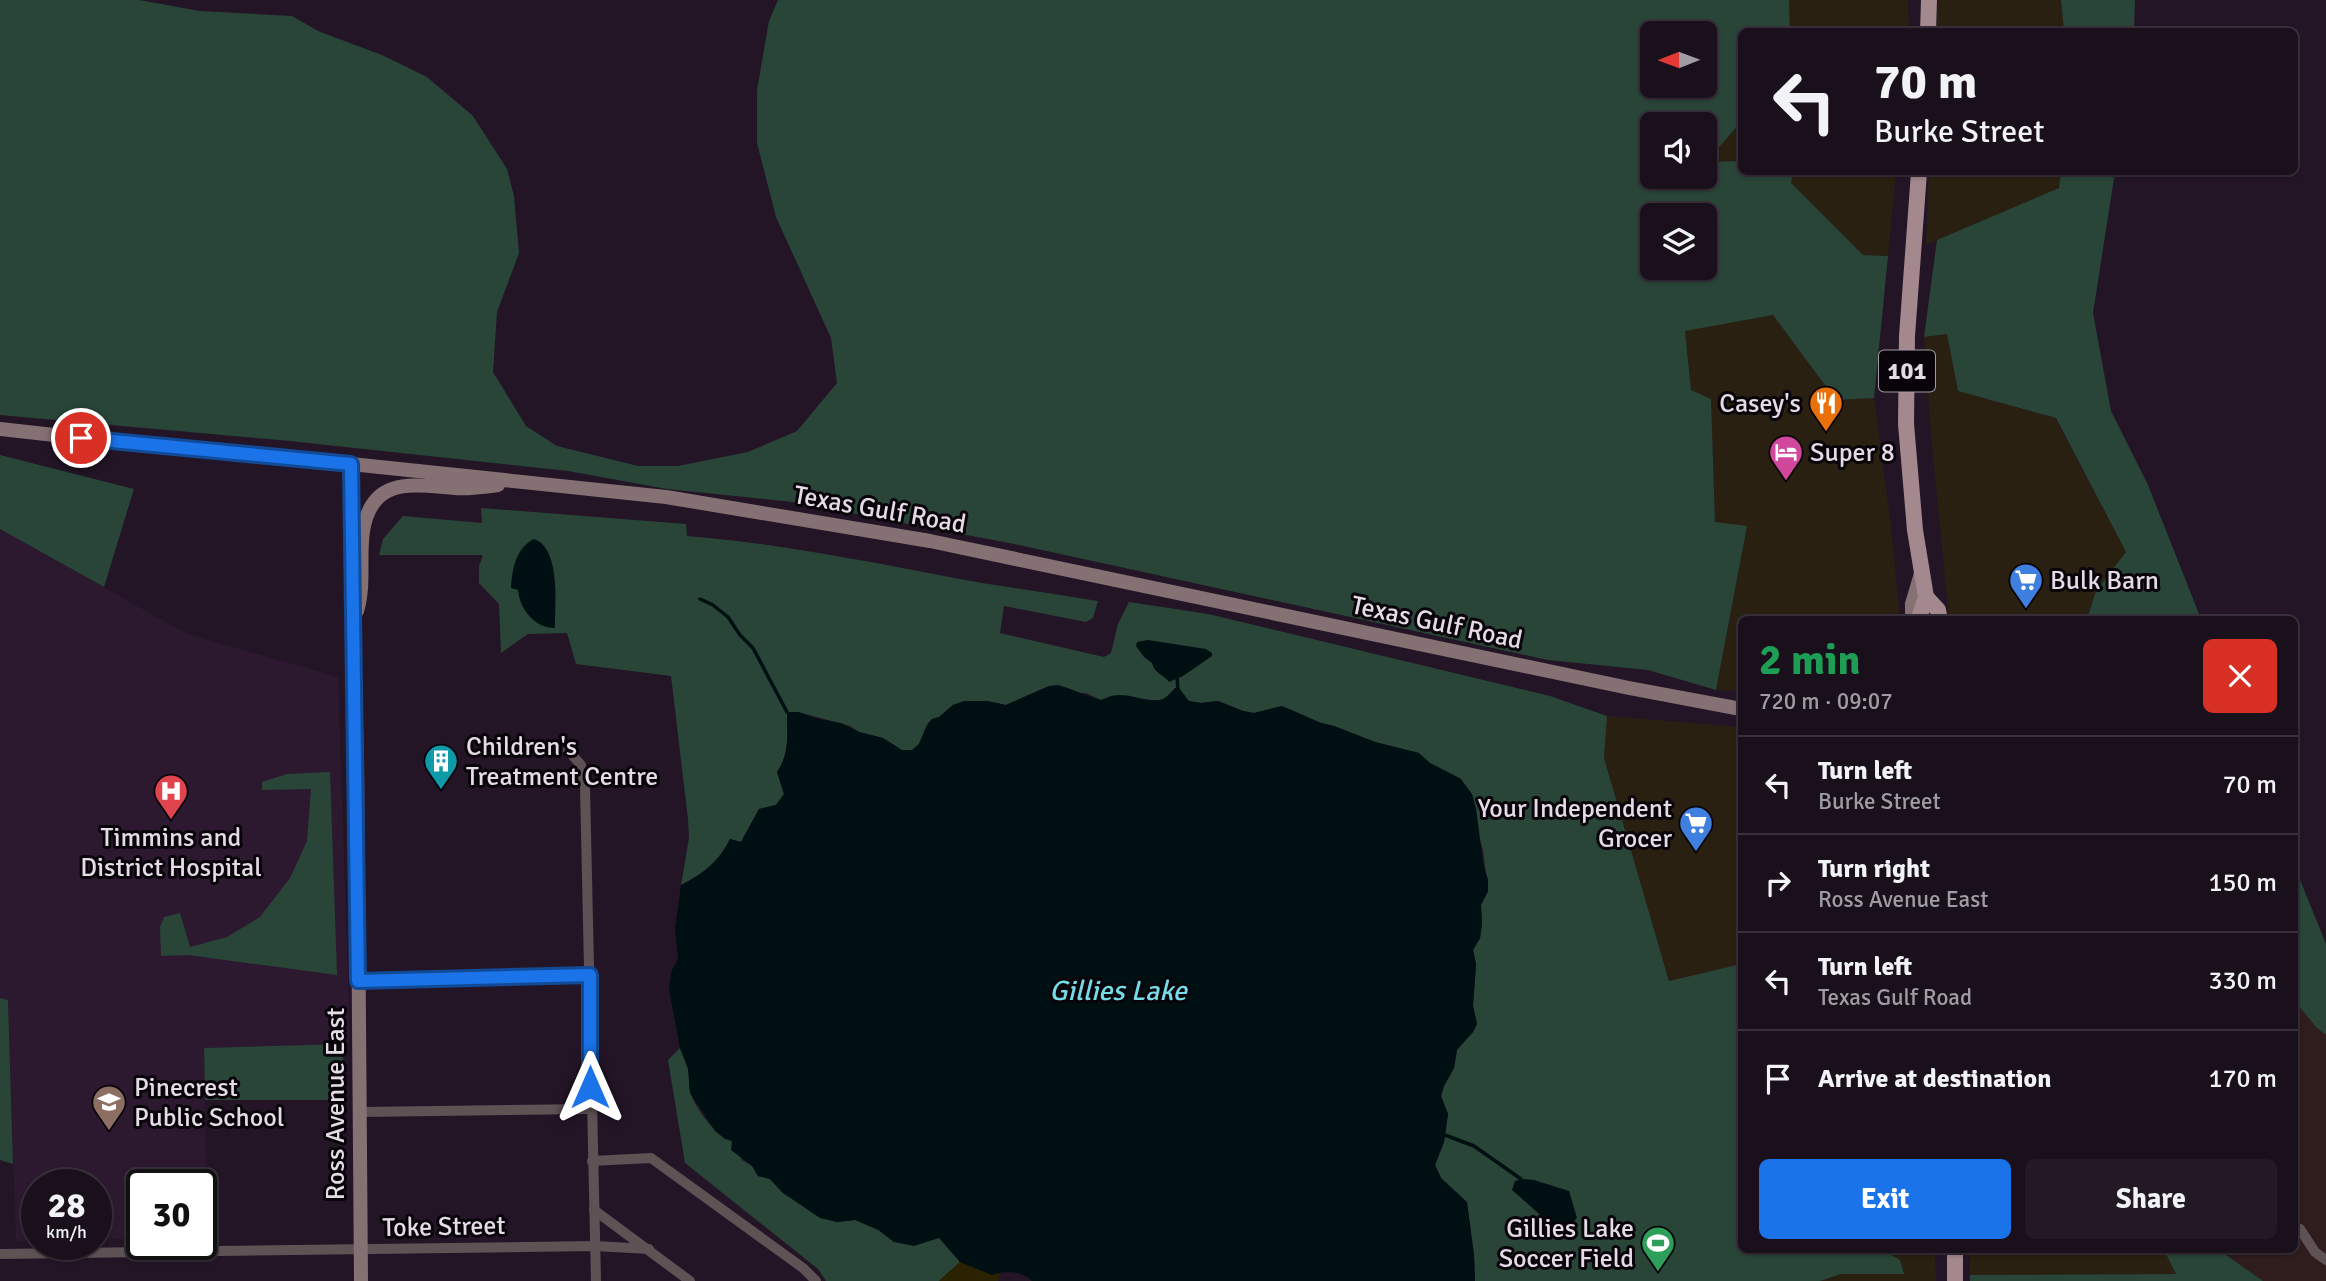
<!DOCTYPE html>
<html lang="en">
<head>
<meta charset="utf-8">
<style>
  body { margin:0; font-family:Signika,sans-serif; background:#231925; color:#f1f3f6; height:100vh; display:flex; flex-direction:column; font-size:26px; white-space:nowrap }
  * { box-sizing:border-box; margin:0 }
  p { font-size:23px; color:#9f9da3 }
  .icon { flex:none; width:38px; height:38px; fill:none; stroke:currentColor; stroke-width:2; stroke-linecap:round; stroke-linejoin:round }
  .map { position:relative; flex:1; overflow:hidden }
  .drawer { position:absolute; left:1738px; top:616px; width:560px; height:637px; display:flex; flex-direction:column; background:#1a101c; border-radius:10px; box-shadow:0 2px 5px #0004,0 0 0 2px #38303b }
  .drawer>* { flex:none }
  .top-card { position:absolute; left:1738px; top:28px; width:560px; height:147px; border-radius:10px; box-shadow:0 2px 5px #0004,0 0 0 2px #38303b; background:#1a101c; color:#f1f3f6; overflow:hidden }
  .needle { width:46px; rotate:269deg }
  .tools { position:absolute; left:1640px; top:21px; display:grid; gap:14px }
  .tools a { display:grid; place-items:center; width:77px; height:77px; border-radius:10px; background:#1a101c; box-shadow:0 2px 5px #0004,0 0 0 2px #38303b; font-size:35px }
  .speed { position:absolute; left:21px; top:1169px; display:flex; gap:14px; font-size:35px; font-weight:700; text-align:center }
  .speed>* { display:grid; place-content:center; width:91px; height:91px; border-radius:50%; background:#1a101c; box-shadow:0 2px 5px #0004,0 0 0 2px #38303b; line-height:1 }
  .speed small { font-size:18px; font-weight:400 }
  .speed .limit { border:4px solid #111; border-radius:10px; background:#fff; color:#111 }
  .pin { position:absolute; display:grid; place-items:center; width:60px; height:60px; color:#fff; margin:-30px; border:4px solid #fff; border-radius:50%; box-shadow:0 2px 7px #0007 }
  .me { position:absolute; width:77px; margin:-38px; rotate:0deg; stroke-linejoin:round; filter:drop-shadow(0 0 5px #0008) }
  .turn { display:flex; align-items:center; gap:24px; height:147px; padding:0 21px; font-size:32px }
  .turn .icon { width:91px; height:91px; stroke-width:2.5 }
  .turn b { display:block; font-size:49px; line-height:60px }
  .round { display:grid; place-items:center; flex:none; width:74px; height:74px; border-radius:10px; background:#231925 }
  .overview { display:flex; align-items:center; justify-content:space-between; height:119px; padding:0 21px }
  h1 { font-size:42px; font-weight:700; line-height:52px; color:#1e9e55 }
  .cta { display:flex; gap:14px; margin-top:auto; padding:14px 21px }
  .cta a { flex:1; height:80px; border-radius:10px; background:#1a73e8; color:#fff; font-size:28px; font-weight:700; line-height:80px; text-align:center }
  .cta a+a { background:#231925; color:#f1f3f6 }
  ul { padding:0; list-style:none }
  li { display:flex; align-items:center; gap:21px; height:98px; padding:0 21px; border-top:2px solid #38303b }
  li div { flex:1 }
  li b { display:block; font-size:26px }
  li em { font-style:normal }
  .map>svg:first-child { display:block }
  .commercial { fill:#2a2011 }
  .industrial { fill:#2f1c1d }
  .built { fill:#2c1930 }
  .green { fill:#284538; fill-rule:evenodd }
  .sand { fill:#2a2201 }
  .water { fill:#001012 }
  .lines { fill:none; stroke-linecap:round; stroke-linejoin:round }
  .stream { stroke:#001012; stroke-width:3.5 }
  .minor { stroke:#5e5254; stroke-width:10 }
  .secondary { stroke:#857174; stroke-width:14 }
  .primary { stroke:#a3888d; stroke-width:16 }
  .route-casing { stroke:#114b97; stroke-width:18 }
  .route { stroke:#1a73e8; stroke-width:12 }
  .labels { text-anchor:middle; stroke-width:6; stroke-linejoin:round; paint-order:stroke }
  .shield { fill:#09040a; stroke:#a29aa4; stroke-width:2 }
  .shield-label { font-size:24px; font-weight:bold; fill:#e4dbe6 }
  .poi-label { font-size:26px; fill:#e4dbe6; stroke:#09040a; text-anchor:start }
  .street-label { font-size:26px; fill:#e4dbe6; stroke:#09040a }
  .water-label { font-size:28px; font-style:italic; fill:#75dbe6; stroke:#09040a }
</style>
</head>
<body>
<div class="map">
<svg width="2326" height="1281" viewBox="0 0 2326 1281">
  <rect width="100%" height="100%" fill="#231526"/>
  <g class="commercial">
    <polygon points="1789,0 1908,0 1909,31 1790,31"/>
    <polygon points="1938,0 2061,0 2064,31 1936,31"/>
    <polygon points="1741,122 1741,161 1705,163"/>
    <polygon points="1793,172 1896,172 1888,256 1863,255 1791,183"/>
    <polygon points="1929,172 2061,172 2060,188 1926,245"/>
    <polygon points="1773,315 1836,400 1874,398 1891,526 1900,619 1741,620 1741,691 1716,690 1747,527 1715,523 1711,399 1691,390 1685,330"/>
    <polygon points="1947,334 1958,391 2055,418 2126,552 2096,591 2087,619 1949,619 1932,446 1924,337"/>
    <polygon points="1607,716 1741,727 1741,964 1669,981 1604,758"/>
    <polygon points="1884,1250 1935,1250 1936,1281 1820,1281 1841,1274 1903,1274 1900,1260"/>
    <polygon points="1970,1250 2164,1250 2176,1274 1970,1275"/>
  </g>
  <polygon class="industrial" points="2294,1000 2316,1027 2326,1035 2326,1281 2263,1281 2219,1250 2294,1250"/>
  <polygon class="built" points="0,529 187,634 338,677 350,1044 204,1048 207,1238 201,1238 201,1185 142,1185 142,1239 96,1239 96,1185 37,1185 37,1241 16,1241 8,1000 0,998"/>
  <g class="green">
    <path d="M0,0H139L200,11L292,16L318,31L382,55L427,77L473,116L507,169L514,196L519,253L497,312L493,372L526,426L557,446L638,466H678L748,452L797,431L837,383L831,338L776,217L757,143V90L769,21L778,0H1789L1790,31L1741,32V122L1706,162L1741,161V172H1793L1791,183L1863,255L1888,256L1874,398L1836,400L1773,315L1685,331L1691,390L1711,399L1715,522L1747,526L1716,690L1648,670L1548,660L1019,545L793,502L667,489L568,471L290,441L0,415ZM1652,33H1704V86H1652ZM1652,124H1704V177H1652ZM1652,215H1704V268H1652Z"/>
    <polygon points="2061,0 2135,0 2134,31 2064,31"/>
    <polygon points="2061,172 2115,172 2093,313 2111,411 2148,485 2201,619 2087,619 2096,591 2126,552 2056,418 1958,391 1947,334 1924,337 1937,240 2059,188"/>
    <polygon points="0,455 134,489 104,587 0,529"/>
    <path d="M481,508L686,524L687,536C787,544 884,565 982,583C1021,589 1059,595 1098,601L1093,618L1086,622L1004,606L1000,633L1104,657L1111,653L1118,624L1129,602L1208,614L1550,696L1607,716L1604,758L1669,981L1741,964V1250H1883L1900,1260L1904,1274H1841L1820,1281H1475L1474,1255L1467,1203L1441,1178L1435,1165L1444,1142L1448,1114L1441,1096L1444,1086L1454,1068L1457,1049L1473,1032L1477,1024L1473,1006L1476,965L1473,950L1480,938L1482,924L1481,905L1488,891L1483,850L1461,779L1430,763L1418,753L1375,742L1334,726L1321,723L1282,706L1254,713L1243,711L1218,701L1201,703L1189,701L1175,688L1163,700C1141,701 1123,692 1101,700L1086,693H1074L1068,688L1049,686L1006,705L987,701H964L953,705L939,717L932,719L927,725L919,744L912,750L902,751L883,738L859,732L850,726L798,712L787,713C787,734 790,754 777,772L784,794L776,805L759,809L741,842L730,839C719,861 703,874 681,885L689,838L688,819L671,676L576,664L567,633L528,634L501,653L499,604L479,583V566L483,555H379L383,539L403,516L482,523Z"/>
    <polygon points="330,772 337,975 188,955 161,956 160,927 164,917 180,913 190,947 227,937 260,917 290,878 307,841 311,789 262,790 262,782 287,774"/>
    <polygon points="2294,865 2326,944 2326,1035 2316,1027 2294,1000"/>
    <polygon points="0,998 8,1000 13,1164 0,1160"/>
    <polygon points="343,1044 344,1100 205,1100 204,1048"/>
    <path d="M680,1048C683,1055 687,1062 688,1069C690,1076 688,1084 690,1091C694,1107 716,1137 732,1140L742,1160L752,1166L758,1176L770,1179L783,1193L837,1222L855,1220L878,1230L894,1242L939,1237L960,1262L939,1281H826L818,1269L685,1163L668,1060Z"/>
    <polygon points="2164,1250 2219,1250 2263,1281 1970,1281 1970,1275 2176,1274"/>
  </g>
  <polygon class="sand" points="960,1262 1000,1272 998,1281 939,1281"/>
  <g class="water">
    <path d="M534,539C561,548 555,605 555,628C535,628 520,610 518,590L511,588C512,569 516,548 534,539Z"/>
    <path d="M1148,640L1206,649L1212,653V656L1183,676L1169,682C1163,674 1155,674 1152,663L1144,657L1136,646L1137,642Z"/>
    <path d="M1058,685C1073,689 1086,696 1101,700C1106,698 1112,695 1118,695C1140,694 1159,712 1175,688H1179L1189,701L1201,703L1218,701L1243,711L1254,713L1282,706L1321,723L1334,726L1375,742L1419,753L1430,763L1461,779L1472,794L1476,808L1483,862L1488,880V891L1481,905L1482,924L1480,938L1473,950L1476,964L1473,1006L1477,1024L1473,1032L1457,1050L1454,1068L1444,1086L1441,1096L1448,1114L1444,1142L1435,1165L1441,1178L1467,1202L1474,1255L1475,1281H1032C1023,1271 1004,1270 992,1275L960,1262L939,1238L914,1246L894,1242L879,1230L855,1220L837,1222L820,1218L783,1193L770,1179L758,1176L752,1166L731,1150L732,1141L725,1139L715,1131L690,1093L688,1069L680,1048L669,990L671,972L678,959L675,929L681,885C703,874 720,861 730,839L741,842L759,809L776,805L784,794L777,772C790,754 787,733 787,712H798L819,719L841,723L859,732L883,738L902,750H912L919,744L927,725L932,719L939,717L953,705L965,701H987L1006,705L1049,686Z"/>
    <polygon points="1523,1179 1534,1180 1569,1191 1577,1218 1564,1232 1546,1220 1512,1190 1515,1181"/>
  </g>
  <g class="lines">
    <g class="stream">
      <polyline points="700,599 713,605 728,617 740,635 753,648 787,712"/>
      <polyline points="1177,675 1178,692"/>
      <polyline points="1445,1135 1474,1146 1521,1179"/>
    </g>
    <g class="minor">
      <polyline points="568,750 581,765 585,787 596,1281"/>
      <polyline points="358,981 589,975"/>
      <polyline points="360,1112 590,1109"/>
      <polyline points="592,1161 651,1158 803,1268 816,1281"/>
      <polyline points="594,1210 690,1281"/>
      <polyline points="2300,1229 2315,1252 2326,1260"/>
      <polyline points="0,1254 595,1246 649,1249"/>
    </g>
    <g class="secondary">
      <polyline points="0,429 162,447 351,464 666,497 930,541 1629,688 1741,709"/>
      <polyline points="351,464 351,553 357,760 361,1281"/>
      <path d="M357,611C365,585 359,558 363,531C372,476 412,485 455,488C470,489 483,487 498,485"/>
      <polyline points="1912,620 1912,604 1922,570"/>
    </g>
    <g class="primary">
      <polyline points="1928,32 1929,0"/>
      <polyline points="1919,172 1907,336 1906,424 1915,530 1926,597 1920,615 1921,620"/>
      <polyline points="1926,597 1938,610 1940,620"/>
      <polyline points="1955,1281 1955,1250"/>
    </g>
  </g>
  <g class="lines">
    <g class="route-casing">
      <polyline id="route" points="81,438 351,464 358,981 590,975 590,1087"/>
    </g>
    <use href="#route" class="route"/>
  </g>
  <defs>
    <g id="restaurant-pin" transform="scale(1.75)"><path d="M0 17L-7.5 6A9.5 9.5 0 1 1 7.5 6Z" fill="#e8710a" stroke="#09040a"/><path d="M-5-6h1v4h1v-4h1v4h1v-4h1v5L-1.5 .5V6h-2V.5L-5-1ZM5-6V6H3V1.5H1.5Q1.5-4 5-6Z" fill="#fff"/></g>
    <g id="hotel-pin" transform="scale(1.75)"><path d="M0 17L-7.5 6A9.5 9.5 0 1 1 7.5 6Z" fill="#d1479c" stroke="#09040a"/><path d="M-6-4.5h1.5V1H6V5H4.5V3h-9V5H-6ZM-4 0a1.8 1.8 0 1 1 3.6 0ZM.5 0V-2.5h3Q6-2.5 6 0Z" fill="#fff"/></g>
    <g id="supermarket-pin" transform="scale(1.75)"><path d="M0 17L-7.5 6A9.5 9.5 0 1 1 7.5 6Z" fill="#3f7fe0" stroke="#09040a"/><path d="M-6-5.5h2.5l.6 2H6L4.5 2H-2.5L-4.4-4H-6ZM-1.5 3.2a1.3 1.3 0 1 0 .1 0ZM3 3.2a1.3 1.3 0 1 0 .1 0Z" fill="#fff"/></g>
    <g id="building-pin" transform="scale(1.75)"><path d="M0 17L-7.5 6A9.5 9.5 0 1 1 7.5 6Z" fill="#0f9aa8" stroke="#09040a"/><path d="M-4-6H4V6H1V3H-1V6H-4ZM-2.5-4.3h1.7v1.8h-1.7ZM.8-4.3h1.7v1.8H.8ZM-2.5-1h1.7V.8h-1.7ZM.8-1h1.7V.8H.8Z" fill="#fff"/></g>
    <g id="hospital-pin" transform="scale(1.75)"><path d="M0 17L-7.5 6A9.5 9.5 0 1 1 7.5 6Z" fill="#e0444e" stroke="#09040a"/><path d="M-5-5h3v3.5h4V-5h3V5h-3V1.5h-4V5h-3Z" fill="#fff"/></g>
    <g id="school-pin" transform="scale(1.75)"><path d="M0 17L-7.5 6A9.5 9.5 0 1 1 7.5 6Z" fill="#8d6e63" stroke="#09040a"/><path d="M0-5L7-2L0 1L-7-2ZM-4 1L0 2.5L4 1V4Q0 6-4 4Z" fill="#fff"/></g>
    <g id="stadium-pin" transform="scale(1.75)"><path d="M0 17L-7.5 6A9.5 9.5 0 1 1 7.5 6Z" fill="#2e9e5b" stroke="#09040a"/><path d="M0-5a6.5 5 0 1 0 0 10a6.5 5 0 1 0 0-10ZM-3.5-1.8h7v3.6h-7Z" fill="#fff"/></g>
  </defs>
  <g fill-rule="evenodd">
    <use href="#restaurant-pin" x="1826" y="403"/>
    <use href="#hotel-pin" x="1786" y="452"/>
    <use href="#supermarket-pin" x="2026" y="580"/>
    <use href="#building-pin" x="441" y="761"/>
    <use href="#hospital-pin" x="171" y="791"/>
    <use href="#supermarket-pin" x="1696" y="823"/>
    <use href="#school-pin" x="109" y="1102"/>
    <use href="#stadium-pin" x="1658" y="1243"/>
  </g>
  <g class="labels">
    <rect class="shield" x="1879" y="350.5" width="56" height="41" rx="5"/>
    <g class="shield-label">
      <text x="1907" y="379">101</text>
    </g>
    <g class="poi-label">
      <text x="1801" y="412" text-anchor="end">Casey's</text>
      <text x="1810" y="461">Super 8</text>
      <text x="2050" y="589">Bulk Barn</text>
      <text x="466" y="755">Children's<tspan x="466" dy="30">Treatment Centre</tspan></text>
      <text x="1672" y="817" text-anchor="end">Your Independent<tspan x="1672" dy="30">Grocer</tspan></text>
      <text x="171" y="846" text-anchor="middle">Timmins and<tspan x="171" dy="30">District Hospital</tspan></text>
      <text x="134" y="1096">Pinecrest<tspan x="134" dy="30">Public School</tspan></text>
      <text x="1634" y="1237" text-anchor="end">Gillies Lake<tspan x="1634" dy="30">Soccer Field</tspan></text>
    </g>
    <g class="street-label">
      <text transform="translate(880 509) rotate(10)" y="9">Texas Gulf Road</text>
      <text transform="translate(1437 622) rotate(12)" y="9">Texas Gulf Road</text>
      <text transform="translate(335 1104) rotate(-90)" y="9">Ross Avenue East</text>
      <text transform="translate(444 1226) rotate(-1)" y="9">Toke Street</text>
    </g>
    <g class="water-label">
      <text x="1118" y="1000">Gillies Lake</text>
    </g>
  </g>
</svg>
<div class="tools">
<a><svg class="needle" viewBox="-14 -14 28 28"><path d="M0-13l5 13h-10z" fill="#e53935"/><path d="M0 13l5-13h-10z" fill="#9f9da3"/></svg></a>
<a><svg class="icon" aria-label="sound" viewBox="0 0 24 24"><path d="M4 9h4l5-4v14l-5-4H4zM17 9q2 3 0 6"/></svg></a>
<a><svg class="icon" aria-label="layers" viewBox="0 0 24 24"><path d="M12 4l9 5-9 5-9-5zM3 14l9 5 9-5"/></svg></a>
</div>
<div class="speed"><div>28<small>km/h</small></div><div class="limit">30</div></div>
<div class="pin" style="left:81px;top:438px;background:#d93025"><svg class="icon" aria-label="arrive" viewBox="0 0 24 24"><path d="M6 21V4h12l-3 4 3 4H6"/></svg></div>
<svg class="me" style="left:590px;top:1087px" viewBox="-20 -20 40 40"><path d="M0-17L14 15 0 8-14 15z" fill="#1a73e8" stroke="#fff" stroke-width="4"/></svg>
<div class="top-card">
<div class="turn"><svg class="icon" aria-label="left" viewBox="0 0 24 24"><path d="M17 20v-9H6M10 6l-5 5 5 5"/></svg><div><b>70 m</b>Burke Street</div></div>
</div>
<section class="drawer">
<div class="overview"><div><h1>2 min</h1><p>720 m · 09:07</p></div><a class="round" style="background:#d93025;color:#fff"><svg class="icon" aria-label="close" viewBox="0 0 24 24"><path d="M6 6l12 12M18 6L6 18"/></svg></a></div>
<ul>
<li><svg class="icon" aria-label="left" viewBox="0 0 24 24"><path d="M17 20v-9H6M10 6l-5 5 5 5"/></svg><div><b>Turn left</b><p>Burke Street</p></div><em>70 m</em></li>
<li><svg class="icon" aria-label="right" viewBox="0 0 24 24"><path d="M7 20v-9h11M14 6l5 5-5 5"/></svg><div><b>Turn right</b><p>Ross Avenue East</p></div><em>150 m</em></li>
<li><svg class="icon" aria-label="left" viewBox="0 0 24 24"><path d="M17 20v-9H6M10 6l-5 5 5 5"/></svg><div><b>Turn left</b><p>Texas Gulf Road</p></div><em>330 m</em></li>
<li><svg class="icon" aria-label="arrive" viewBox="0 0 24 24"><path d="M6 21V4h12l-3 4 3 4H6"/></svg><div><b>Arrive at destination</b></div><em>170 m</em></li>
</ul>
<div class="cta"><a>Exit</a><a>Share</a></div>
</section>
</div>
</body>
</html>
